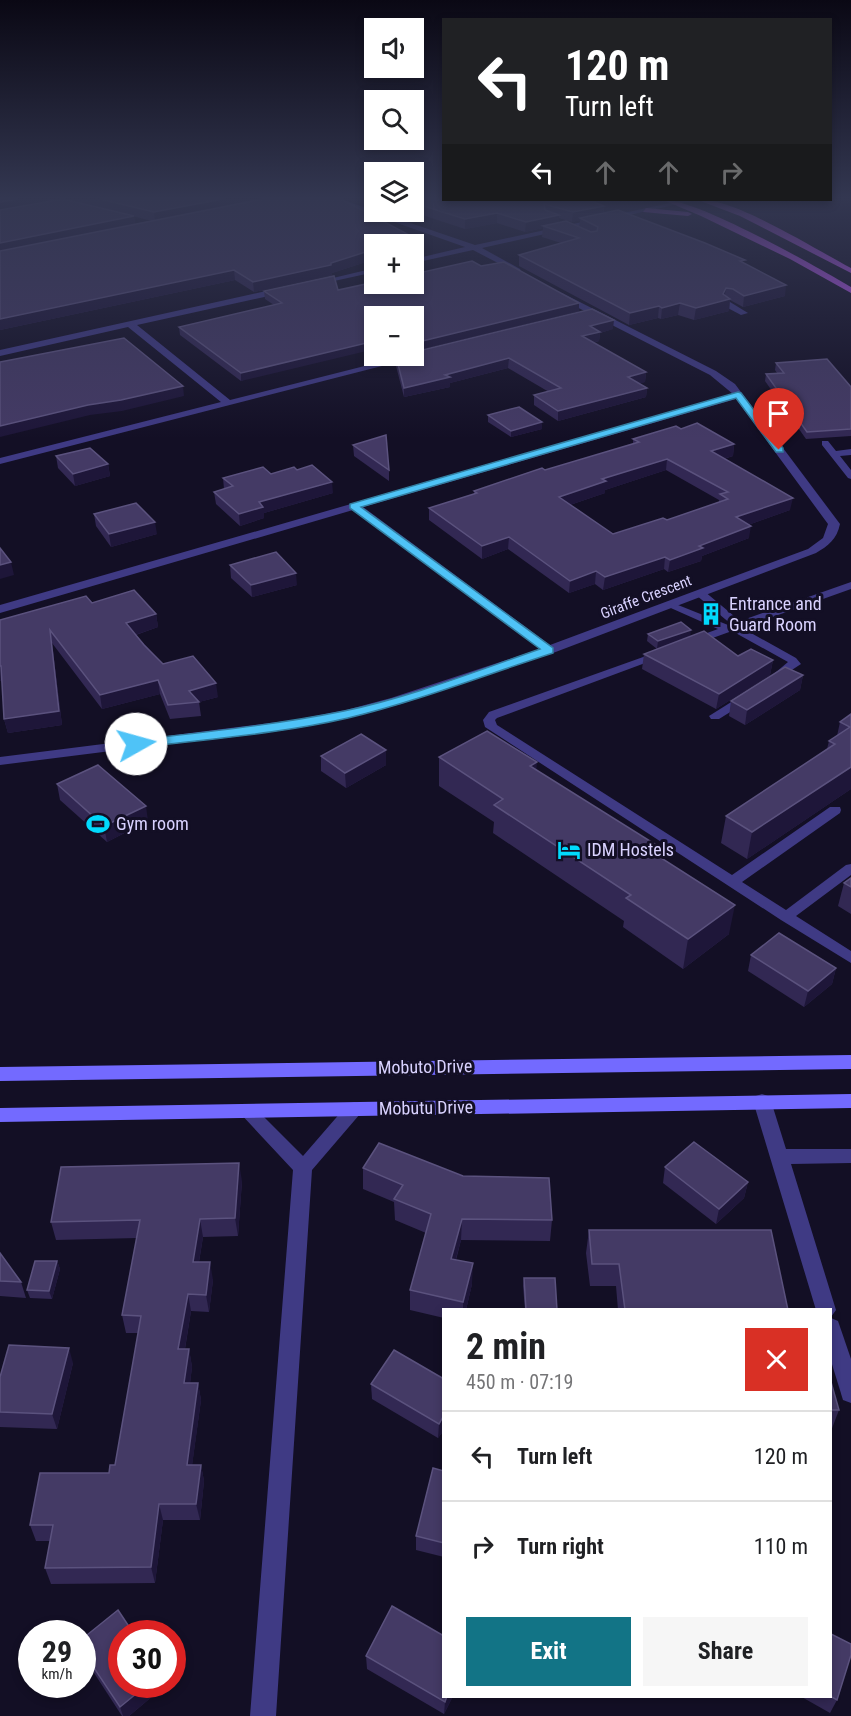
<!DOCTYPE html>
<html lang="en">
<head>
<meta charset="utf-8">
<style>
  body { margin:0; font-family:"Roboto Condensed",sans-serif; background:#f6f6f6; color:#202124; height:100vh; display:flex; flex-direction:column; font-size:22px; white-space:nowrap }
  * { box-sizing:border-box; margin:0 }
  p { font-size:20px; color:#757577 }
  .icon { flex:none; width:33px; height:33px; fill:none; stroke:currentColor; stroke-width:2; stroke-linecap:round; stroke-linejoin:round }
  .map { position:relative; flex:1; overflow:hidden }
  .details { position:absolute; left:442px; top:1308px; width:390px; height:390px; display:flex; flex-direction:column; background:#fff; border-radius:0px; box-shadow:0 3px 9px #0003 }
  .details>* { flex:none }
  .hud { position:absolute; left:442px; top:18px; width:390px; height:183px; border-radius:0px; box-shadow:0 3px 9px #0003; background:#202124; color:#fff; overflow:hidden }
  .fabs { position:absolute; left:364px; top:18px; display:grid; gap:12px }
  .fabs a { display:grid; place-items:center; width:60px; height:60px; border-radius:0px; background:#fff; box-shadow:0 3px 9px #0003; font-size:30px }
  .speed { position:absolute; left:18px; top:1620px; display:flex; gap:12px; font-size:30px; font-weight:700; text-align:center }
  .speed>* { display:grid; place-content:center; width:78px; height:78px; border-radius:50%; background:#fff; box-shadow:0 3px 9px #0003; line-height:1 }
  .speed small { font-size:15px; font-weight:400 }
  .speed .limit { border:9px solid #d22; background:#fff; color:#111 }
  .pin { position:absolute; display:grid; place-items:center; width:51px; height:51px; color:#fff; margin:-62px -26px; border-radius:50% 50% 50% 0; rotate:-45deg; box-shadow:0 0 6px #0007 }
  .pin .icon { rotate:45deg }
  .me { position:absolute; width:66px; margin:-33px; rotate:83deg; stroke-linejoin:round; filter:drop-shadow(0 0 4px #0008) }
  .turn { display:flex; align-items:center; gap:21px; height:126px; padding:0 24px; font-size:27px }
  .turn .icon { width:78px; height:78px; stroke-width:2.5 }
  .turn b { display:block; font-size:42px; line-height:51px }
  .lanes { display:flex; align-items:center; height:57px; padding:0 24px; background:#0003; justify-content:center; gap:30px; direction:ltr }
  .lanes .off { opacity:.35 }
  .round { display:grid; place-items:center; flex:none; width:63px; height:63px; border-radius:0px; background:#f6f6f6 }
  .summary { display:flex; align-items:center; justify-content:space-between; height:102px; padding:0 24px }
  h1 { font-size:36px; font-weight:700; line-height:45px }
  .cta { display:flex; gap:12px; margin-top:auto; padding:12px 24px }
  .cta a { flex:1; height:69px; border-radius:0px; background:#127486; color:#fff; font-size:24px; font-weight:700; line-height:69px; text-align:center }
  .cta a+a { background:#f6f6f6; color:#202124 }
  ul { padding:0; list-style:none }
  li { display:flex; align-items:center; gap:18px; height:90px; padding:0 24px; border-top:2px solid #e0e0e0 }
  li div { flex:1 }
  li b { display:block; font-size:22px }
  li em { font-style:normal }
  .map>svg:first-child { display:block }
  .lines { fill:none; stroke-linecap:round; stroke-linejoin:round }
  .service { fill:#3f3a84; fill-rule:evenodd }
  .minor { fill:#3f3a84; fill-rule:evenodd }
  .secondary { fill:#736aff; fill-rule:evenodd }
  .primary { fill:#c75aff; fill-rule:evenodd }
  .wall { fill:#322853; fill-rule:evenodd }
  .shaded-wall { fill:#1e1639 }
  .building { fill:#443a65; stroke:#5b527e; stroke-width:1.5; fill-rule:evenodd }
  .route { fill:#4fc3f7; stroke:#337fa1; stroke-width:1.5 }
  .labels { text-anchor:middle; stroke-width:6; stroke-linejoin:round; paint-order:stroke }
  .far-street-label { font-size:15px; fill:#d9d2ff; stroke:#130f25 }
  .poi-label { font-size:18px; fill:#d9d2ff; stroke:#130f25; text-anchor:start }
  .street-label { font-size:18px; fill:#d9d2ff; stroke:#130f25 }
</style>
</head>
<body>
<div class="map">
<svg width="851" height="1716" viewBox="0 0 851 1716">
  <rect width="100%" height="100%" fill="#130f25"/>
  <g class="lines">
    <g class="service">
      <polygon points="724,302 730,302 748,313 741,315 724,306"/>
      <polygon points="822,441 828,441 836,451 851,449 851,455 840,456 851,470 851,479 848,478 822,445"/>
      <polygon points="851,582 851,589 742,628 796,658 801,664 775,681 769,678 788,662 732,631 696,644 688,644 688,640 718,629 664,605 665,603 673,603 728,625 731,624 696,595 696,591 704,591 740,621"/>
      <polygon points="660,651 666,654 664,656 497,718 495,720 497,725 732,875 830,807 840,807 841,810 840,813 742,882 786,910 846,865 851,864 851,875 796,916 851,951 851,963 781,920 485,727 483,720 489,712"/>
      <polygon points="744,694 750,698 748,701 719,719 711,719 709,716"/>
    </g>
    <g class="minor">
      <polygon points="43,199 56,199 77,206 73,208"/>
      <polygon points="329,199 340,199 475,245 684,200 696,200 482,248 520,269 521,271 517,273 473,250 414,263 414,259 465,247"/>
      <polygon points="375,268 375,272 316,285 312,283"/>
      <polygon points="284,287 288,290 287,292 137,325 230,400 416,353 421,356 0,464 0,458 221,402 128,327 0,356 0,350"/>
      <path d="M562,293L716,371L735,384L840,524C837,539 828,546 816,553L553,653L401,704L352,717L294,728L0,765V757L294,720L346,710L391,698L540,649L353,510L0,613V605L733,394L710,375L559,298L558,296ZM736,399L828,524L823,538L808,549L550,645L363,507Z"/>
      <polygon points="762,1094 768,1096 771,1101 786,1149 851,1149 851,1163 791,1164 836,1310 831,1317 831,1310 816,1310 753,1101 756,1096"/>
      <polygon points="354,1102 360,1104 363,1109 360,1114 312,1170 276,1716 250,1716 293,1170 238,1111 241,1106 247,1104 253,1106 303,1156 348,1104"/>
      <polygon points="831,1318 838,1321 851,1359 851,1403 843,1400 831,1361"/>
    </g>
    <g class="secondary">
      <polygon points="851,1055 851,1069 0,1081 0,1067"/>
      <polygon points="851,1094 851,1108 0,1122 0,1108"/>
    </g>
    <g class="primary">
      <path d="M663,200C694,197 819,268 851,287V293L790,259L701,216Z"/>
      <path d="M698,200C732,196 818,251 851,268V273L740,216Z"/>
      <polygon points="646,208 688,212 692,214 688,216 643,212"/>
    </g>
  </g>
  <g class="wall">
    <polygon points="0,199 47,199 47,202 134,216 135,225 152,221 65,199 341,199 375,244 375,259 332,273 332,275 254,292 235,280 0,330"/>
    <path d="M414,199L604,206V213L744,263L785,296L743,307L730,300L729,311L694,320L678,315L661,319L658,318L629,325L519,266V255L561,243L542,237L543,228L525,232L497,223L465,229L413,212H414ZM559,218L572,222L580,220L579,227L559,223Z"/>
    <polygon points="481,266 579,311 414,351 414,316 241,381 180,335 179,327 274,305 265,299 264,291 338,290"/>
    <polygon points="613,329 600,333 599,341 593,343 646,372 645,382 639,383 647,388 646,397 558,421 534,405 534,395 549,392 508,368 450,383 450,387 404,397 396,366 396,356"/>
    <polygon points="776,363 851,387 851,436 806,439 765,381 766,374 777,373 775,370"/>
    <polygon points="488,415 542,429 511,437 488,422"/>
    <path d="M681,429L734,444L733,456L724,459L790,510L748,525L749,538L702,556L701,561L668,572L664,569L603,590L595,584L569,593L508,549L482,559L429,520V508L474,494V491L633,444V439ZM666,470L719,500V502L667,520L613,534L570,505L605,493V490Z"/>
    <polygon points="353,445 389,470 389,481 354,456"/>
    <polygon points="56,456 108,464 110,476 75,486 58,468"/>
    <polygon points="297,470 333,493 264,513 264,518 240,526 216,504 214,492 224,489 223,478 271,474"/>
    <polygon points="94,514 157,534 111,547 96,526"/>
    <polygon points="230,565 297,585 252,597 231,578"/>
    <polygon points="92,603 156,614 158,627 136,635 163,664 218,697 199,702 201,716 170,719 160,694 102,709 52,643 62,725 8,733 4,719 2,680 0,681 0,620"/>
    <polygon points="648,634 690,636 738,656 773,660 770,675 716,709 642,669 644,654 657,649 647,641"/>
    <polygon points="803,675 800,690 745,725 729,716 731,701"/>
    <polygon points="851,714 851,789 747,859 721,843 726,816 827,749 829,741 837,736 840,722"/>
    <polygon points="321,756 386,765 346,788 321,771"/>
    <polygon points="439,757 536,770 664,861 729,934 683,969 623,927 624,921 493,833 494,822 439,786"/>
    <polygon points="57,784 148,821 107,842 60,800"/>
    <polygon points="851,878 851,914 838,906 844,883"/>
    <polygon points="751,955 836,968 832,984 804,1007 748,971"/>
    <polygon points="665,1167 748,1182 744,1198 716,1224 663,1183"/>
    <polygon points="363,1168 552,1220 550,1241 461,1240 456,1260 472,1284 466,1310 444,1310 444,1318 410,1310 410,1290 426,1233 395,1220 394,1202 363,1189"/>
    <polygon points="242,1181 238,1236 203,1237 199,1262 213,1280 209,1312 191,1311 185,1349 189,1349 192,1367 190,1383 198,1383 201,1400 192,1465 201,1465 204,1481 200,1520 163,1520 155,1583 51,1584 45,1568 50,1541 36,1541 30,1525 109,1473 115,1465 138,1333 126,1333 122,1315 137,1238 56,1240 51,1222"/>
    <polygon points="589,1230 788,1310 618,1310 616,1286 590,1286 586,1253"/>
    <polygon points="0,1253 21,1282 26,1298 0,1296"/>
    <polygon points="57,1261 60,1269 52,1299 30,1298 27,1290"/>
    <polygon points="524,1278 557,1310 525,1310 523,1286"/>
    <polygon points="73,1363 57,1429 0,1427 0,1377"/>
    <polygon points="444,1379 444,1430 438,1438 372,1399 371,1384"/>
    <polygon points="831,1382 839,1410 831,1431"/>
    <polygon points="444,1471 444,1557 416,1550 416,1536"/>
    <polygon points="82,1639 167,1684 129,1716 122,1716 83,1656"/>
    <polygon points="366,1656 444,1696 453,1696 444,1714 367,1669"/>
    <polygon points="800,1696 831,1696 837,1700 830,1713"/>
  </g>
  <g class="shaded-wall">
    <polygon points="18,199 47,199 48,203 0,212 0,202"/>
    <polygon points="223,199 271,199 155,222 154,212"/>
    <polygon points="604,206 603,215 580,218 580,220 572,222 573,212"/>
    <polygon points="497,213 497,223 465,229 465,219"/>
    <polygon points="559,215 559,225 543,226 543,228 525,232 526,222"/>
    <polygon points="134,216 135,226 0,253 0,243"/>
    <polygon points="413,237 413,244 389,244"/>
    <polygon points="375,249 375,259 332,273 332,275 254,292 253,282 331,263"/>
    <polygon points="234,270 235,280 0,330 0,319"/>
    <polygon points="786,285 785,296 743,307 744,296"/>
    <polygon points="726,288 724,301 730,299 729,311 694,320 696,308 723,294"/>
    <polygon points="579,303 579,311 414,351 414,343"/>
    <polygon points="680,303 678,315 661,319 662,308"/>
    <polygon points="659,306 658,318 629,325 630,313"/>
    <polygon points="614,320 613,329 600,333 599,341 581,346 582,336 590,326"/>
    <polygon points="375,341 375,349 241,381 241,373"/>
    <polygon points="509,358 508,368 450,383 450,387 404,397 404,388 445,375"/>
    <polygon points="646,372 645,382 627,387 628,377"/>
    <polygon points="183,386 184,396 122,411 90,415 0,437 0,426 88,405"/>
    <polygon points="647,388 646,397 558,421 558,411"/>
    <polygon points="542,422 542,429 511,437 511,431"/>
    <polygon points="734,444 733,456 709,463 711,451"/>
    <polygon points="667,459 666,470 605,490 605,493 558,509 559,497 602,479"/>
    <polygon points="108,464 110,476 75,486 73,474"/>
    <polygon points="332,482 333,493 264,513 264,518 240,526 239,514 259,502"/>
    <polygon points="793,498 790,510 734,530 736,517"/>
    <polygon points="155,522 157,534 111,547 109,534"/>
    <polygon points="751,526 749,538 702,556 701,561 668,572 670,560 699,546"/>
    <polygon points="509,537 508,549 482,559 482,546"/>
    <polygon points="665,557 664,569 603,590 605,577"/>
    <polygon points="11,562 14,575 0,579 0,565"/>
    <polygon points="596,571 595,584 569,593 570,581"/>
    <polygon points="296,573 297,585 252,597 251,585"/>
    <polygon points="156,614 158,627 129,637 126,623"/>
    <polygon points="50,630 52,643 62,725 8,733 4,719"/>
    <polygon points="691,630 690,637 657,649 658,641"/>
    <polygon points="773,660 770,675 716,709 719,694"/>
    <polygon points="0,666 1,666 4,680 0,681"/>
    <polygon points="803,675 800,690 745,725 747,710"/>
    <polygon points="158,680 160,694 102,709 100,695"/>
    <polygon points="216,683 218,697 199,702 189,691"/>
    <polygon points="386,750 386,765 346,788 345,773"/>
    <polygon points="537,762 535,790 530,766"/>
    <polygon points="851,767 851,789 747,859 752,832"/>
    <polygon points="146,806 148,821 107,842 104,826"/>
    <polygon points="666,851 661,880 658,856"/>
    <polygon points="735,905 729,934 683,969 688,939"/>
    <polygon points="836,968 832,984 804,1007 808,991"/>
    <polygon points="239,1163 242,1181 238,1236 235,1218"/>
    <polygon points="748,1182 744,1198 716,1224 719,1209"/>
    <polygon points="200,1219 203,1237 196,1279 193,1262"/>
    <polygon points="462,1219 461,1240 450,1280 451,1259"/>
    <polygon points="57,1261 60,1269 52,1299 49,1291"/>
    <polygon points="210,1262 213,1280 209,1312 206,1295"/>
    <polygon points="473,1263 472,1284 466,1310 463,1310 463,1302"/>
    <polygon points="188,1294 191,1311 182,1366 178,1349"/>
    <polygon points="69,1348 73,1363 57,1429 52,1414"/>
    <polygon points="189,1349 192,1367 188,1400 184,1383"/>
    <polygon points="198,1383 201,1400 190,1481 187,1465"/>
    <polygon points="444,1415 444,1430 438,1438 439,1424"/>
    <polygon points="201,1465 204,1481 200,1520 196,1504"/>
    <polygon points="159,1504 163,1520 155,1583 151,1567"/>
    <polygon points="148,1684 167,1684 129,1716 123,1716 120,1707"/>
    <polygon points="447,1696 453,1696 444,1714 445,1702"/>
  </g>
  <g class="building">
    <polygon points="0,199 18,199 0,202"/>
    <polygon points="63,199 134,216 0,243 0,210"/>
    <polygon points="100,199 223,199 154,212"/>
    <polygon points="263,199 341,199 413,237 389,244 375,244 375,249 331,263 331,265 253,282 234,270 0,319 0,251"/>
    <polygon points="414,199 589,200 604,206 573,212 544,204 545,210 559,215 526,222 497,213 465,219 414,203"/>
    <polygon points="618,210 705,243 745,260 740,261 786,285 744,296 733,289 726,288 723,294 730,299 696,308 680,303 662,308 659,306 630,313 519,255 579,238 543,226 566,221 591,232 597,231 598,227 580,218"/>
    <polygon points="472,261 481,266 504,262 579,303 414,343 414,316 375,316 375,341 241,373 179,327 282,303 264,291 334,276 338,290 375,282 375,284 414,284 414,274"/>
    <polygon points="592,309 614,320 590,326 600,332 582,336 646,372 628,377 647,388 558,411 534,395 561,388 509,358 445,375 450,377 404,388 396,356 414,356 414,352"/>
    <polygon points="124,338 183,386 121,400 88,405 0,426 0,362"/>
    <polygon points="827,359 851,387 851,429 807,432 766,374 784,373 776,363"/>
    <polygon points="519,407 542,422 511,431 488,415"/>
    <path d="M697,423L734,444L711,451L793,498L736,517L751,526L699,546L703,548L670,560L665,557L605,577L596,571L570,581L509,537L482,546L429,508L477,493L474,491L542,468L545,470L639,442L633,439L676,426L681,429ZM667,459L728,492L720,494L728,499L667,520L663,518L613,534L559,497L606,481L602,479Z"/>
    <polygon points="386,435 389,470 353,445"/>
    <polygon points="90,448 108,464 73,474 56,456"/>
    <polygon points="312,465 332,482 259,502 263,507 239,514 214,492 233,486 223,478 263,467 271,474 294,467 297,470"/>
    <polygon points="136,503 155,522 109,534 94,514"/>
    <polygon points="0,548 11,562 0,565"/>
    <polygon points="276,552 296,573 251,585 230,565"/>
    <polygon points="134,590 156,614 126,623 144,645 163,664 193,656 216,683 189,691 199,702 168,705 158,680 100,695 50,630 59,711 4,719 1,666 0,666 0,620 86,596 92,603"/>
    <polygon points="681,622 691,630 658,641 648,634"/>
    <polygon points="704,631 738,656 751,649 773,660 719,694 644,654"/>
    <polygon points="785,667 803,675 747,710 731,701"/>
    <polygon points="851,714 851,767 752,832 726,816 835,744 829,741 850,727 840,722"/>
    <polygon points="487,731 537,762 530,766 666,851 658,856 735,905 688,939 626,898 631,895 494,805 503,799 439,757"/>
    <polygon points="361,734 386,750 345,773 321,756"/>
    <polygon points="98,765 146,806 104,826 57,784"/>
    <polygon points="851,878 851,887 844,883"/>
    <polygon points="779,933 836,968 808,991 751,955"/>
    <polygon points="694,1142 748,1182 719,1209 665,1167"/>
    <polygon points="379,1143 463,1176 549,1178 552,1220 462,1219 451,1259 473,1263 463,1302 410,1290 431,1214 394,1199 403,1185 363,1168"/>
    <polygon points="239,1163 235,1218 200,1219 193,1262 210,1262 206,1295 188,1294 178,1349 189,1349 184,1383 198,1383 187,1465 201,1465 196,1504 159,1504 151,1567 45,1568 53,1525 30,1525 40,1473 109,1473 110,1465 115,1465 141,1316 122,1315 140,1220 51,1222 61,1167"/>
    <polygon points="589,1230 771,1230 788,1310 625,1310 619,1264 592,1264"/>
    <polygon points="0,1253 21,1282 0,1281"/>
    <polygon points="35,1261 57,1261 49,1291 27,1290"/>
    <polygon points="524,1278 555,1278 557,1310 526,1310"/>
    <polygon points="9,1345 69,1348 52,1414 0,1412 0,1377"/>
    <polygon points="394,1350 444,1379 444,1415 439,1424 371,1384"/>
    <polygon points="831,1382 839,1410 831,1410"/>
    <polygon points="433,1468 444,1471 444,1543 416,1536"/>
    <polygon points="392,1606 444,1636 444,1696 447,1696 445,1702 366,1656"/>
    <polygon points="118,1610 134,1634 122,1634 122,1684 148,1684 120,1707 82,1650 82,1639"/>
    <polygon points="831,1634 851,1644 851,1655 837,1700 830,1696 831,1696"/>
  </g>
  <linearGradient id="sky" x2="0" y2="1"><stop stop-color="#0a0814"/><stop offset="0.45" stop-color="#333751"/><stop offset="1" stop-color="#333751" stop-opacity="0"/></linearGradient>
  <rect width="851" height="439" fill="url(#sky)"/>
  <path class="route" d="M738,392L741,393L783,448V452H776L736,398L361,507L553,648V653C485,675 418,701 348,718C279,734 206,739 136,748L129,744L136,740C205,732 275,725 344,711C411,697 476,671 540,649L350,508V504Z"/>
  <defs>
    <g id="building-bare" transform="scale(1.8)"><path d="M-4-6H4V6H1V3H-1V6H-4ZM-2.5-4.3h1.7v1.8h-1.7ZM.8-4.3h1.7v1.8H.8ZM-2.5-1h1.7V.8h-1.7ZM.8-1h1.7V.8H.8Z" fill="#01dafd" stroke="#130f25" stroke-width="2.5" paint-order="stroke"/></g>
    <g id="stadium-bare" transform="scale(1.8)"><path d="M0-5a6.5 5 0 1 0 0 10a6.5 5 0 1 0 0-10ZM-3.5-1.8h7v3.6h-7Z" fill="#01dafd" stroke="#130f25" stroke-width="2.5" paint-order="stroke"/></g>
    <g id="hotel-bare" transform="scale(1.8)"><path d="M-6-4.5h1.5V1H6V5H4.5V3h-9V5H-6ZM-4 0a1.8 1.8 0 1 1 3.6 0ZM.5 0V-2.5h3Q6-2.5 6 0Z" fill="#01dafd" stroke="#130f25" stroke-width="2.5" paint-order="stroke"/></g>
  </defs>
  <g fill-rule="evenodd">
    <use href="#building-bare" x="711" y="614"/>
    <use href="#stadium-bare" x="98" y="824"/>
    <use href="#hotel-bare" x="569" y="850"/>
  </g>
  <g class="labels">
    <g class="far-street-label">
      <text transform="translate(646 597) rotate(-21)" y="5">Giraffe Crescent</text>
    </g>
    <g class="poi-label">
      <text x="729" y="610">Entrance and<tspan x="729" dy="21">Guard Room</tspan></text>
      <text x="116" y="830">Gym room</text>
      <text x="587" y="856">IDM Hostels</text>
    </g>
    <g class="street-label">
      <text transform="translate(425 1067) rotate(-1)" y="6">Mobuto Drive</text>
      <text transform="translate(426 1108) rotate(-1)" y="6">Mobutu Drive</text>
    </g>
  </g>
</svg>
<div class="fabs">
<a><svg class="icon" aria-label="sound" viewBox="0 0 24 24"><path d="M4 9h4l5-4v14l-5-4H4zM17 9q2 3 0 6"/></svg></a>
<a><svg class="icon" aria-label="search" viewBox="0 0 24 24"><circle cx="10" cy="10" r="6"/><path d="M15 15l6 6"/></svg></a>
<a><svg class="icon" aria-label="layers" viewBox="0 0 24 24"><path d="M12 4l9 5-9 5-9-5zM3 14l9 5 9-5"/></svg></a>
<a>+</a>
<a>−</a>
</div>
<div class="speed"><div>29<small>km/h</small></div><div class="limit">30</div></div>
<div class="pin" style="left:779px;top:450px;background:#d93025"><svg class="icon" aria-label="arrive" viewBox="0 0 24 24"><path d="M6 21V4h12l-3 4 3 4H6"/></svg></div>
<svg class="me" style="left:136px;top:744px" viewBox="-20 -20 40 40"><circle r="19" fill="#fff"/><path d="M0-13L10 11 0 6-10 11z" fill="#4fc3f7"/></svg>
<div class="hud">
<div class="turn"><svg class="icon" aria-label="left" viewBox="0 0 24 24"><path d="M17 20v-9H6M10 6l-5 5 5 5"/></svg><div><b>120 m</b>Turn left</div></div>
<div class="lanes"><svg class="icon" aria-label="left" viewBox="0 0 24 24"><path d="M17 20v-9H6M10 6l-5 5 5 5"/></svg><svg class="icon off" aria-label="ahead" viewBox="0 0 24 24"><path d="M12 20V5M6 11l6-6 6 6"/></svg><svg class="icon off" aria-label="ahead" viewBox="0 0 24 24"><path d="M12 20V5M6 11l6-6 6 6"/></svg><svg class="icon off" aria-label="right" viewBox="0 0 24 24"><path d="M7 20v-9h11M14 6l5 5-5 5"/></svg></div>
</div>
<section class="details">
<div class="summary"><div><h1>2 min</h1><p>450 m · 07:19</p></div><a class="round" style="background:#d93025;color:#fff"><svg class="icon" aria-label="close" viewBox="0 0 24 24"><path d="M6 6l12 12M18 6L6 18"/></svg></a></div>
<ul>
<li><svg class="icon" aria-label="left" viewBox="0 0 24 24"><path d="M17 20v-9H6M10 6l-5 5 5 5"/></svg><div><b>Turn left</b></div><em>120 m</em></li>
<li><svg class="icon" aria-label="right" viewBox="0 0 24 24"><path d="M7 20v-9h11M14 6l5 5-5 5"/></svg><div><b>Turn right</b></div><em>110 m</em></li>
</ul>
<div class="cta"><a>Exit</a><a>Share</a></div>
</section>
</div>
</body>
</html>
